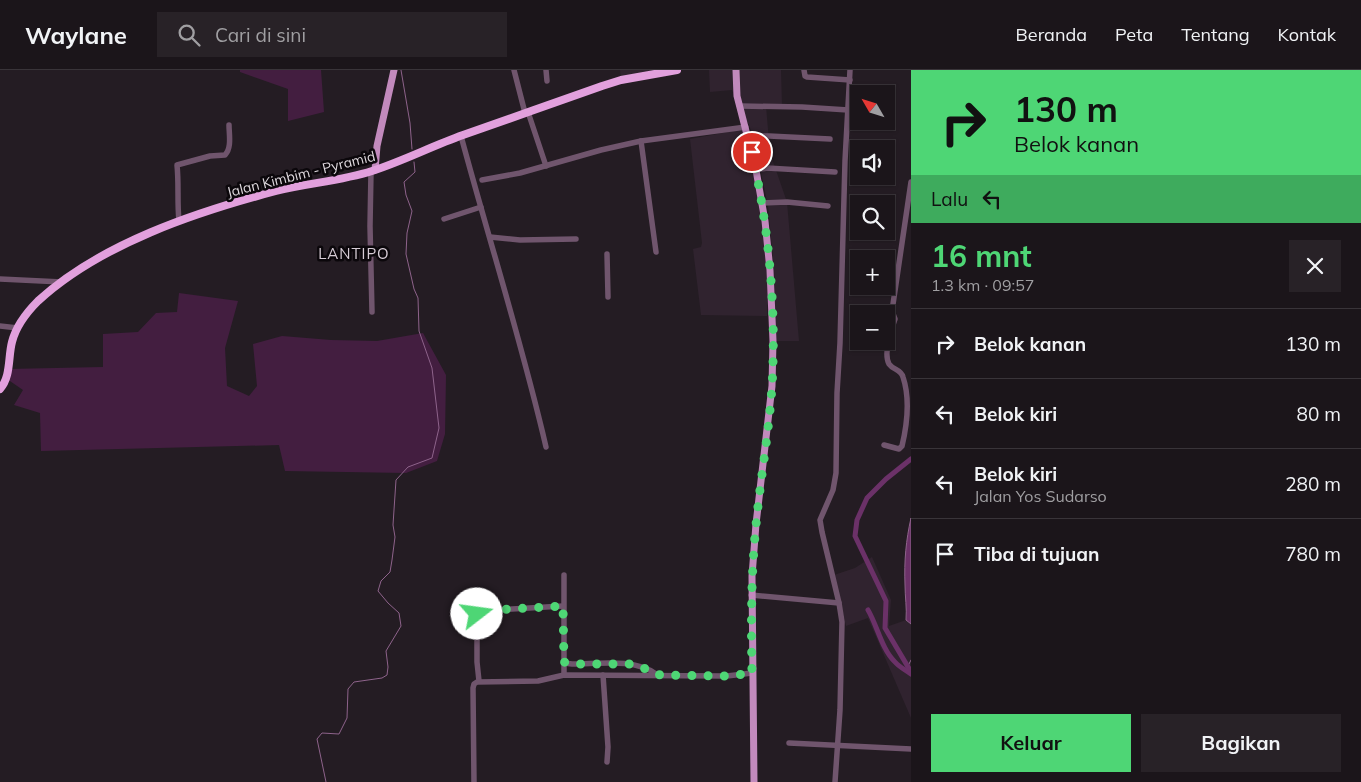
<!DOCTYPE html>
<html lang="id">
<head>
<meta charset="utf-8">
<style>
  body { margin:0; font-family:Mulish,sans-serif; background:#282227; color:#f1f3f6; height:100vh; display:flex; flex-direction:column; font-size:19px; white-space:nowrap }
  * { box-sizing:border-box; margin:0 }
  p { font-size:16px; color:#a09fa2 }
  .icon { flex:none; width:28px; height:28px; fill:none; stroke:currentColor; stroke-width:2; stroke-linecap:round; stroke-linejoin:round }
  .map { position:relative; flex:1; overflow:hidden }
  .drawer { display:flex; flex-direction:column; background:#1b151a; width:450px }
  .drawer>* { flex:none }
  .hud { background:#4ed675; color:#111; overflow:hidden }
  .needle { width:32px; rotate:309deg }
  .tools { position:absolute; left:850px; top:15px; display:grid; gap:10px }
  .tools a { display:grid; place-items:center; width:45px; height:45px; border-radius:0px; background:#1b151a; box-shadow:0 1px 4px #0004,0 0 0 1px #393439; font-size:25px }
  .pin { position:absolute; display:grid; place-items:center; width:42px; height:42px; color:#fff; margin:-21px; border:2px solid #fff; border-radius:50%; box-shadow:0 1px 5px #0007 }
  .me { position:absolute; width:55px; margin:-28px; rotate:75deg; stroke-linejoin:round; filter:drop-shadow(0 0 4px #0008) }
  .turn { display:flex; align-items:center; gap:18px; height:105px; padding:0 20px; font-size:22px }
  .turn .icon { width:65px; height:65px; stroke-width:2.5 }
  .turn b { display:block; font-size:35px; line-height:42px }
  .then { display:flex; align-items:center; height:48px; padding:0 20px; background:#0003; gap:10px; font-size:19px }
  .round { display:grid; place-items:center; flex:none; width:52px; height:52px; border-radius:0px; background:#282227 }
  .head { display:flex; align-items:center; justify-content:space-between; height:85px; padding:0 20px }
  h1 { font-size:30px; font-weight:700; line-height:38px; color:#4ed675 }
  .primary-button { display:flex; gap:10px; margin-top:auto; padding:10px 20px }
  .primary-button a { flex:1; height:58px; border-radius:0px; background:#4ed675; color:#111; font-size:20px; font-weight:700; line-height:58px; text-align:center }
  .primary-button a+a { background:#282227; color:#f1f3f6 }
  ul { padding:0; list-style:none }
  li { display:flex; align-items:center; gap:15px; height:70px; padding:0 20px; border-top:1px solid #393439 }
  li div { flex:1 }
  li b { display:block; font-size:19px }
  li em { font-style:normal }
  header { display:flex; align-items:center; gap:30px; box-sizing:border-box; height:70px; padding:0 25px; background:#1b151a; border-bottom:1px solid #393439 }
  header strong { font-size:24px }
  nav { display:flex; gap:28px; margin-inline-start:auto; font-size:18px }
  .search { width:350px; height:45px; background:#282227; display:flex; align-items:center; gap:12px; box-sizing:border-box; padding:0 18px; border-radius:0px; color:#a09fa2; font-size:19px }
  main { display:flex; flex:1; min-height:0 }
  .map>svg:first-child { display:block }
  .built { fill:#30232f }
  .green { fill:#431e40 }
  .water { fill:#6b3168; stroke:#8e638b }
  .lines { fill:none; stroke-linecap:round; stroke-linejoin:round }
  .stream { stroke:#8e638b; stroke-width:1 }
  .canal { stroke:#6b3168; stroke-width:5 }
  .minor { stroke:#70556d; stroke-width:5.5 }
  .major { stroke:#c28abd; stroke-width:7 }
  .highway { stroke:#e2a0dd; stroke-width:8 }
  .route { stroke:#4ed675; stroke-width:9; stroke-dasharray:0 16.2 }
  .labels { text-anchor:middle; stroke-width:5; stroke-linejoin:round; paint-order:stroke }
  .street-label { font-size:14px; fill:#dfd9de; stroke:#0b070b }
  .neighbourhood-label { font-size:15px; letter-spacing:1px; fill:#d7ccd6; stroke:#0b070b }
</style>
</head>
<body>
<header>
<strong>Waylane</strong>
<div class="search"><svg class="icon" aria-label="search" viewBox="0 0 24 24"><circle cx="10" cy="10" r="6"/><path d="M15 15l6 6"/></svg>Cari di sini</div>
<nav><a>Beranda</a><a>Peta</a><a>Tentang</a><a>Kontak</a></nav>
</header>
<main>
<div class="map">
<svg width="911" height="712" viewBox="0 0 911 712">
  <rect width="100%" height="100%" fill="#241c23"/>
  <g class="built">
    <polygon points="620,0 677,0 621,10"/>
    <polygon points="709,0 781,0 782,35 766,36 770,83 787,132 799,271 776,271 774,200 768,136 754,69 749,55 742,43 732,20 710,22"/>
    <polygon points="744,59 763,147 768,214 767,246 701,245 693,179 701,177 702,173 690,69"/>
    <polygon points="872,487 891,530 889,556 906,550 911,554 911,648 868,548 846,556 834,505 855,498"/>
  </g>
  <g class="green">
    <polygon points="240,0 321,0 324,42 288,51 288,19 240,2"/>
    <polygon points="179,223 238,231 225,278 227,316 249,326 257,316 253,274 282,266 331,270 377,271 423,263 446,305 445,364 437,391 406,403 285,401 279,375 41,381 40,343 14,335 23,320 7,309 8,299 103,297 103,264 138,262 156,243 177,242"/>
  </g>
  <path class="water" d="M911,448V554L906,550C907,538 905,527 905,515C904,491 906,470 911,448Z"/>
  <g class="lines">
    <g class="stream">
      <polyline points="401,0 410,53 412,79"/>
      <polyline points="908,596 911,590"/>
      <polyline points="326,712 317,669 322,663 339,664 347,648 348,619 354,612 382,608 387,605 388,597 386,581 401,556 399,543 388,533 378,521 381,511 390,502 392,490 395,467 393,455 396,410 408,397 432,388 439,358 432,298 419,261 418,228 414,219 406,184 407,163 412,141 406,125 404,112 415,102 414,92"/>
    </g>
    <g class="canal">
      <polyline points="911,389 886,409 867,428 857,450 855,466 886,531 885,558 911,602"/>
      <path d="M868,540C877,555 882,580 895,592C899,597 906,600 911,604"/>
    </g>
    <g class="minor">
      <polyline points="514,0 525,43"/>
      <polyline points="546,0 547,11"/>
      <polyline points="804,0 805,6 807,7 850,10"/>
      <polyline points="741,36 802,37 848,40"/>
      <polyline points="528,42 546,96"/>
      <path d="M461,66C489,170 522,273 546,377"/>
      <polyline points="748,66 769,66 830,69"/>
      <polyline points="641,71 656,182"/>
      <polyline points="756,100 767,98 835,102"/>
      <polyline points="371,102 370,156 372,242"/>
      <polyline points="482,110 520,103 601,80 641,71 746,57"/>
      <polyline points="762,133 787,132 828,136"/>
      <polyline points="444,149 481,137"/>
      <path d="M179,151C177,132 179,114 177,95L210,86L225,85C232,78 229,64 229,55"/>
      <polyline points="490,167 520,170 576,169"/>
      <polyline points="607,184 608,227"/>
      <polyline points="0,209 62,212"/>
      <polyline points="0,256 18,258"/>
      <path d="M884,375L899,379L902,376C907,355 910,328 903,307C901,299 893,300 889,294C883,283 891,260 895,249L892,241L911,112"/>
      <polyline points="564,505 564,605"/>
      <polyline points="751,525 839,533"/>
      <path d="M564,593L572,594C599,594 633,588 656,604"/>
      <polyline points="603,605 608,677 607,692"/>
      <polyline points="479,611 477,592 477,541 563,536"/>
      <polyline points="789,673 911,679"/>
      <polyline points="474,712 473,618 474,614 477,612 538,611 564,605 727,606 752,603"/>
      <polyline points="835,712 840,640 842,552 839,533 822,462 820,450 833,420 836,403 837,323 840,273 845,91 850,0"/>
    </g>
    <g class="major">
      <polyline points="736,0 737,26 756,100 765,151 770,200 773,271 772,316 756,454 752,506 754,712"/>
      <polyline points="375,100 377,76 394,0"/>
    </g>
    <path class="highway" d="M0,319C11,307 8,287 12,272C16,256 27,242 38,231C100,174 196,142 276,121C307,113 341,111 372,101C403,91 432,76 463,65C509,49 556,32 602,16L621,10L677,0"/>
  </g>
  <g class="lines">
    <path class="route" d="M477,544V541L563,536L564,592L572,594H631L646,599L656,604L661,605L728,606L752,603C751,554 751,505 756,455C761,402 772,347 773,293C775,222 767,151 752,82"/>
  </g>
  <g class="labels">
    <g class="street-label">
      <text transform="translate(301 104) rotate(-14)" y="5">Jalan Kimbim - Pyramid</text>
    </g>
    <g class="neighbourhood-label">
      <text x="354" y="189">LANTIPO</text>
    </g>
  </g>
</svg>
<div class="tools">
<a><svg class="needle" viewBox="-14 -14 28 28"><path d="M0-13l5 13h-10z" fill="#e53935"/><path d="M0 13l5-13h-10z" fill="#a09fa2"/></svg></a>
<a><svg class="icon" aria-label="sound" viewBox="0 0 24 24"><path d="M4 9h4l5-4v14l-5-4H4zM17 9q2 3 0 6"/></svg></a>
<a><svg class="icon" aria-label="search" viewBox="0 0 24 24"><circle cx="10" cy="10" r="6"/><path d="M15 15l6 6"/></svg></a>
<a>+</a>
<a>−</a>
</div>
<div class="pin" style="left:752px;top:82px;background:#d93025"><svg class="icon" aria-label="arrive" viewBox="0 0 24 24"><path d="M6 21V4h12l-3 4 3 4H6"/></svg></div>
<svg class="me" style="left:477px;top:544px" viewBox="-20 -20 40 40"><circle r="19" fill="#fff"/><path d="M0-13L10 11 0 6-10 11z" fill="#4ed675"/></svg>
</div>
<section class="drawer">
<div class="hud">
<div class="turn"><svg class="icon" aria-label="right" viewBox="0 0 24 24"><path d="M7 20v-9h11M14 6l5 5-5 5"/></svg><div><b>130 m</b>Belok kanan</div></div>
<div class="then">Lalu<svg class="icon" aria-label="left" viewBox="0 0 24 24"><path d="M17 20v-9H6M10 6l-5 5 5 5"/></svg></div>
</div>
<div class="head"><div><h1>16 mnt</h1><p>1.3 km · 09:57</p></div><a class="round"><svg class="icon" aria-label="close" viewBox="0 0 24 24"><path d="M6 6l12 12M18 6L6 18"/></svg></a></div>
<ul>
<li><svg class="icon" aria-label="right" viewBox="0 0 24 24"><path d="M7 20v-9h11M14 6l5 5-5 5"/></svg><div><b>Belok kanan</b></div><em>130 m</em></li>
<li><svg class="icon" aria-label="left" viewBox="0 0 24 24"><path d="M17 20v-9H6M10 6l-5 5 5 5"/></svg><div><b>Belok kiri</b></div><em>80 m</em></li>
<li><svg class="icon" aria-label="left" viewBox="0 0 24 24"><path d="M17 20v-9H6M10 6l-5 5 5 5"/></svg><div><b>Belok kiri</b><p>Jalan Yos Sudarso</p></div><em>280 m</em></li>
<li><svg class="icon" aria-label="arrive" viewBox="0 0 24 24"><path d="M6 21V4h12l-3 4 3 4H6"/></svg><div><b>Tiba di tujuan</b></div><em>780 m</em></li>
</ul>
<div class="primary-button"><a>Keluar</a><a>Bagikan</a></div>
</section>
</main>
</body>
</html>
